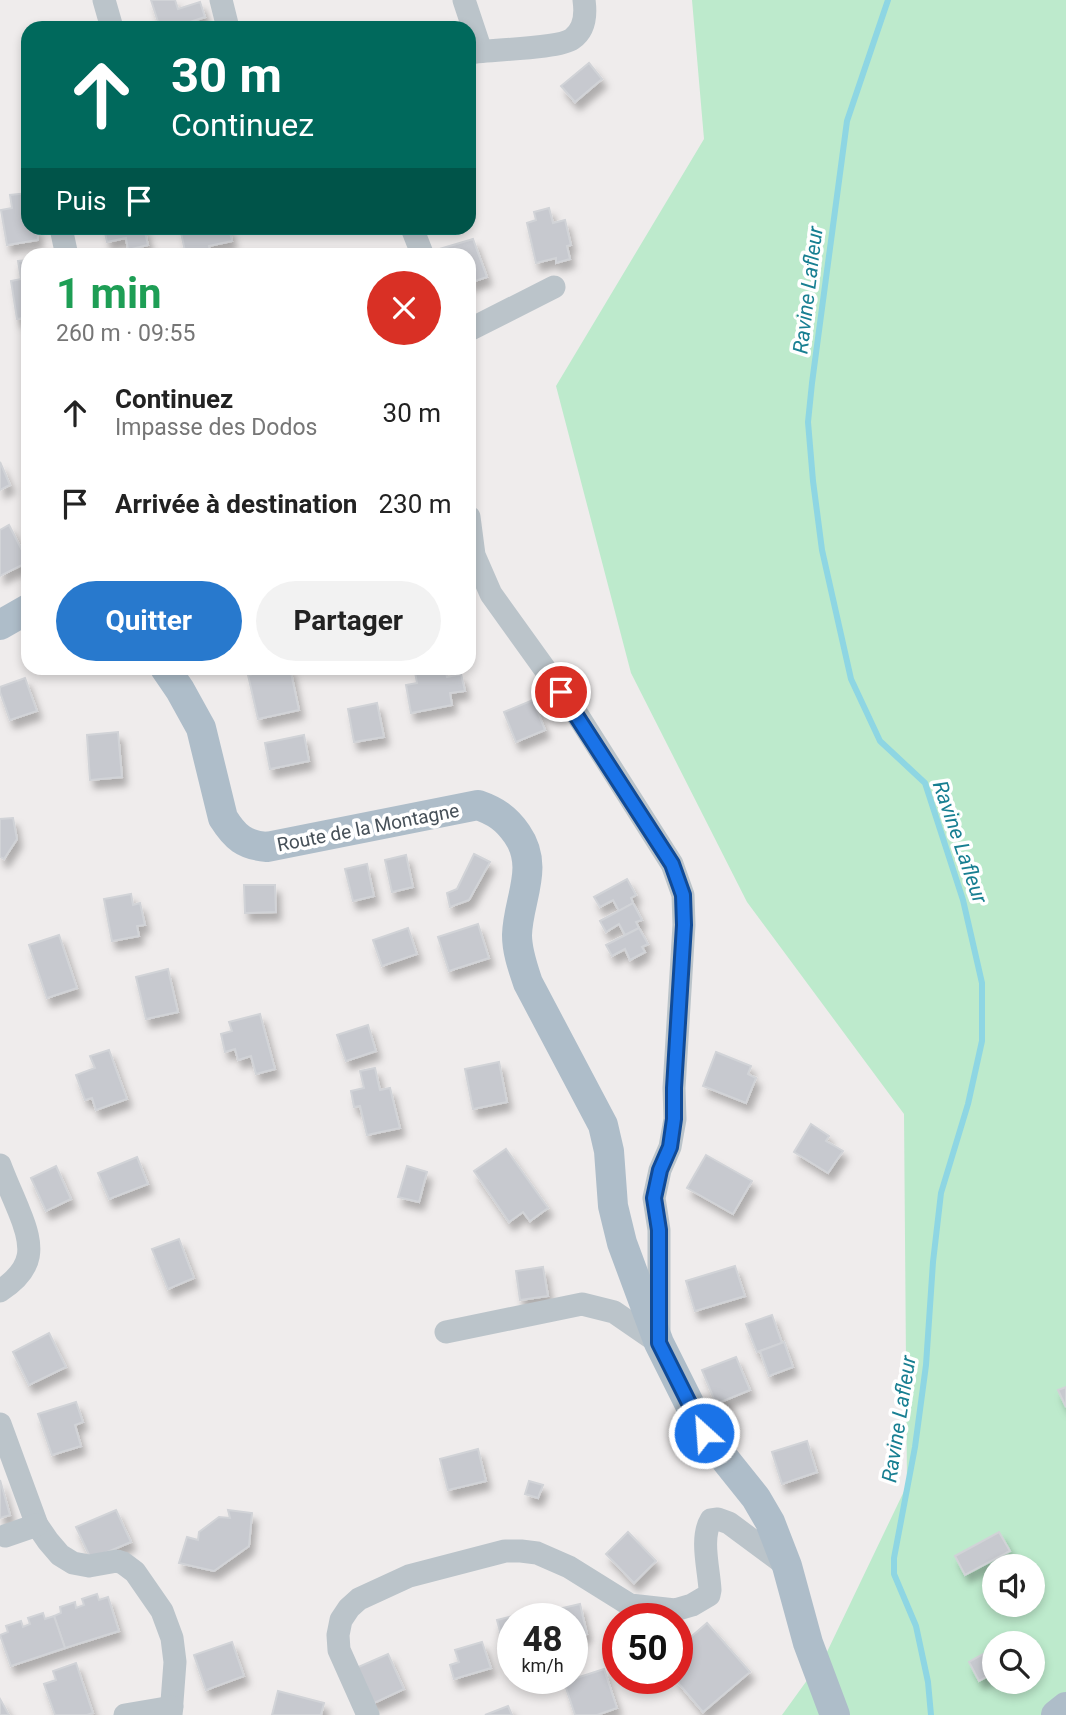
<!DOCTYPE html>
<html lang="fr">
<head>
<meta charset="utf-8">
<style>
  body { margin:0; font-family:Roboto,sans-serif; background:#f2f2f2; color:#222; height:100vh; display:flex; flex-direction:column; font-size:26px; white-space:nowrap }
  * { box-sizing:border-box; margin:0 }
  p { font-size:23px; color:#767676 }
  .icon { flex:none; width:38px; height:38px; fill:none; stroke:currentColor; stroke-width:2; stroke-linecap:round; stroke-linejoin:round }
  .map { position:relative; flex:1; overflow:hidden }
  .side { position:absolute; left:21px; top:248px; width:455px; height:427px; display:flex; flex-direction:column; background:#fff; border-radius:21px; box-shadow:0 4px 10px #0003 }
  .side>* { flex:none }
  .top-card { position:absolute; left:21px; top:21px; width:455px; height:214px; border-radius:21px; box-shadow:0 4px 10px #0003; background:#00695c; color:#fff; overflow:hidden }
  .fabs { position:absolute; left:982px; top:1554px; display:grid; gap:14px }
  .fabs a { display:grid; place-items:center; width:63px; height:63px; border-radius:50%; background:#fff; box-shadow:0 4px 10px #0003; font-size:35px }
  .speed { position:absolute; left:497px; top:1603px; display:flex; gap:14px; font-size:35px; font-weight:700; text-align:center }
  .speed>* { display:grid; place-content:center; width:91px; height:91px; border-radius:50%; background:#fff; box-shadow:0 4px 10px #0003; line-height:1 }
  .speed small { font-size:18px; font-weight:400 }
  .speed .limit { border:10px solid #d22; background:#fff; color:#111 }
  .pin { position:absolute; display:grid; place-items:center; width:60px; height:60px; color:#fff; margin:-30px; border:4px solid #fff; border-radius:50%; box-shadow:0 2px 7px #0007 }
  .me { position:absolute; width:77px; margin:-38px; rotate:334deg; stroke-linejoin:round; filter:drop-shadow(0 0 5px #0008) }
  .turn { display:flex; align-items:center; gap:24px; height:147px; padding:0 35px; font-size:32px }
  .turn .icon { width:91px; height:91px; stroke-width:2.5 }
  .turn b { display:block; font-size:49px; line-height:60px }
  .then { display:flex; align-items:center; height:66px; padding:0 35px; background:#0003; gap:14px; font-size:26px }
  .round { display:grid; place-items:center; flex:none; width:74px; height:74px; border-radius:37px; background:#f2f2f2 }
  .headline { display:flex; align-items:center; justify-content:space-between; height:119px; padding:0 35px }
  h1 { font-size:42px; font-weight:700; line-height:52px; color:#1e9e55 }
  .action { display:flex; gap:14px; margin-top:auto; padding:14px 35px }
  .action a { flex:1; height:80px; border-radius:42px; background:#2879cd; color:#fff; font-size:28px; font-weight:700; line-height:80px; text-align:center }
  .action a+a { background:#f2f2f2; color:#222 }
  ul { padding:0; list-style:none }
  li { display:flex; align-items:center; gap:21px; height:91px; padding:0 35px }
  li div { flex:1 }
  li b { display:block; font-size:26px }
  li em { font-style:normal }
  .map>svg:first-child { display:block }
  .green { fill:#bdeacc; fill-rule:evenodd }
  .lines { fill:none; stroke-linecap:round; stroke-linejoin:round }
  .stream { stroke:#8ed6e3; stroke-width:6 }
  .building { fill:#c7c9cf; stroke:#d1d3d7; stroke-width:2; filter:url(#shadow) }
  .minor { stroke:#bbc4ca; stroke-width:23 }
  .major { stroke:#aebdc9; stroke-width:30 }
  .route-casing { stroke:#114b97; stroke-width:18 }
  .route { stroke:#1a73e8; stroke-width:12 }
  .labels { text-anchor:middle; stroke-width:7; stroke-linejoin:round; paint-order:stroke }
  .street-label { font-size:19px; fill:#465058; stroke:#fff }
  .water-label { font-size:21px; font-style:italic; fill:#187f92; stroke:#fff }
</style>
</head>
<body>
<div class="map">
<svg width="1066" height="1715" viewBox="0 0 1066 1715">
  <defs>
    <filter id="shadow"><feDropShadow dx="4.5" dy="8" stdDeviation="3.5" flood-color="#0004"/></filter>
  </defs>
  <rect width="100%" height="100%" fill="#efecec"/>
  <path class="green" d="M692,0H1066V1715H782L826,1654L907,1485L904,1114L747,902L631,673L556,386L704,139ZM994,1566H1032V1605H994ZM994,1643H1032V1682H994Z"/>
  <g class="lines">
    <polyline class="stream" points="888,0 847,121 812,383 808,422 813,481 822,550 851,679 880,741 925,783 963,900 982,983 982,1041 968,1104 941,1193 933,1262 926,1365 915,1447 894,1558 894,1574 916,1626 928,1682 931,1715"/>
  </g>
  <g class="building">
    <polygon points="151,0 175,0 178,9 200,2 205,17 172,28 160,28"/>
    <polygon points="589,63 602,79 575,102 561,86"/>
    <polygon points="28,193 28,228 37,228 38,240 7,245 1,210 12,208 10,195"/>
    <polygon points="549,208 553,223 565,220 571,245 567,246 570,259 556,263 556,258 536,263 527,223 536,220 534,212"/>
    <polygon points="104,228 144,228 148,245 128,250 126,238 107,242"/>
    <polygon points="180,228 229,228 232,241 209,246 211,256 186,256"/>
    <polygon points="473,239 487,277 469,283 469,256 435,256 433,251"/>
    <polygon points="28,260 28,317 17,319 11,281 21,279 18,261"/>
    <polygon points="0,462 10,485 0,490"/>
    <polygon points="9,525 28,562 0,576 0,530"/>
    <polygon points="278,668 290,668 299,710 258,719 248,675"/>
    <polygon points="422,668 445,668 447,677 461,674 465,691 450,693 452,705 411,713 406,685 417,683 415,672 422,671"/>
    <polygon points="25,678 37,711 10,720 0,692 0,687"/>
    <polygon points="533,700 545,730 516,742 504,712"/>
    <polygon points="377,703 384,737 354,742 348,709"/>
    <polygon points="118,732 122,777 90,780 87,735"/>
    <polygon points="304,735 309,761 270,769 265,743"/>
    <polygon points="13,818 17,839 4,859 0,857 0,819"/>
    <polygon points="474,854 490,862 469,900 450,907 447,893 457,889"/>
    <polygon points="406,855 413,887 392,892 385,860"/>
    <polygon points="367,864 374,896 353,901 345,869"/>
    <polygon points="627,879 636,895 631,898 633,903 619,911 613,900 600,907 594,897"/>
    <polygon points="244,885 275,885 276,912 245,913"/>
    <polygon points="131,894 133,905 140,903 145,925 137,926 139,936 112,941 104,899"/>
    <polygon points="633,903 642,920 636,922 639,928 625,935 619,924 606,932 600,921"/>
    <polygon points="478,924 489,958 449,971 438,937"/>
    <polygon points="408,928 417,954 382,966 373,940"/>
    <polygon points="639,928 648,944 642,947 645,952 630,960 625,949 612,956 606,945"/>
    <polygon points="59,935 77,988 47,998 29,945"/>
    <polygon points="168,969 178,1012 146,1019 136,977"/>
    <polygon points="260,1014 275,1069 256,1074 251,1056 238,1060 235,1049 225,1052 221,1034 232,1031 229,1022"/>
    <polygon points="368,1025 376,1051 346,1061 337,1035"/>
    <polygon points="109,1050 127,1099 96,1110 92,1098 85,1100 76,1075 95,1068 90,1056"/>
    <polygon points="716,1052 751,1066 748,1074 756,1078 746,1103 703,1086"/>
    <polygon points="499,1062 507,1102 473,1109 465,1069"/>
    <polygon points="375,1068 380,1090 390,1088 400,1128 367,1135 360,1106 354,1107 351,1091 364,1088 360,1071"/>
    <polygon points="811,1124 829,1136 826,1141 843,1151 828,1173 794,1152"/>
    <polygon points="506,1149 548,1208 530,1221 523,1212 509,1222 474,1171"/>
    <polygon points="706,1155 752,1181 733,1214 687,1188"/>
    <polygon points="137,1157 148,1184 109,1199 98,1173"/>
    <polygon points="56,1166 71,1199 46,1211 31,1178"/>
    <polygon points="407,1166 427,1172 419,1202 398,1197"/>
    <polygon points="179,1239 194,1278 168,1289 152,1249"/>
    <polygon points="735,1266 745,1296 695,1311 686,1281"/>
    <polygon points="543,1267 548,1296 520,1300 516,1271"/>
    <polygon points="772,1315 782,1343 757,1352 746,1324"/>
    <polygon points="49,1333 66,1367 29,1385 13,1352"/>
    <polygon points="784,1342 793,1367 769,1376 760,1351"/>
    <polygon points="736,1357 750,1390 716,1404 702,1370"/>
    <polygon points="1066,1387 1066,1407 1058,1390"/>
    <polygon points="76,1402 83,1422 75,1425 81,1446 52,1455 38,1414"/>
    <polygon points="807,1441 817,1472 782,1484 772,1452"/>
    <polygon points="478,1449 486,1481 448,1490 440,1459"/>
    <polygon points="0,1480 10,1515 0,1518"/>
    <polygon points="529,1481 543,1485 538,1498 525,1494"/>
    <polygon points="116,1510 131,1542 91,1559 76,1527"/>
    <polygon points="228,1510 252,1513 249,1546 214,1571 179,1563 187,1537 198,1540 199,1532 219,1517 230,1518"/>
    <polygon points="628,1532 656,1561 634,1583 606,1554"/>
    <polygon points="999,1532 1010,1551 965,1575 955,1556"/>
    <polygon points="97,1594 99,1600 108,1597 119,1631 65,1648 54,1616 61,1613 60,1607 75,1602 76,1608 84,1605 82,1599"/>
    <polygon points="580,1604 587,1634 572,1638 572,1619 542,1619 541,1613"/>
    <polygon points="537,1610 539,1619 513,1619 513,1649 505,1651 497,1620"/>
    <polygon points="43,1613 45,1619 54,1616 65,1648 11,1666 0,1635 8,1632 6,1626 21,1621 23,1627 30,1624 28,1618"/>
    <polygon points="707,1623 750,1672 703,1712 674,1678 677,1678 677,1649"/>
    <polygon points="232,1642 244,1676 206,1690 194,1655"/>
    <polygon points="482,1642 491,1668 454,1679 450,1665 459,1662 455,1650"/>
    <polygon points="994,1648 994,1673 979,1681 969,1662"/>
    <polygon points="388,1654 404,1689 372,1704 356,1668"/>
    <polygon points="76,1663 93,1713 87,1715 55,1715 44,1684 56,1680 53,1671"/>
    <polygon points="604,1669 617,1708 597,1715 575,1715 564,1682"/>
    <polygon points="278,1691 324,1703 321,1715 272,1715"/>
    <polygon points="0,1699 9,1715 0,1715"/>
    <polygon points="508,1706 512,1715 485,1715"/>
  </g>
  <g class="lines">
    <g class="minor">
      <polyline points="104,0 112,28"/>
      <polyline points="221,0 228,28"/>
      <polyline points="464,0 481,51"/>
      <path d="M469,53C491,49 558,49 572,39C585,30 586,14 584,0"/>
      <polyline points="61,228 67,256"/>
      <polyline points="412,228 423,256"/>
      <polyline points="469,330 554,287"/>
      <polyline points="469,517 474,555 491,594 575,711 672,864 683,895 684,925 674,1088 675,1119 670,1147 660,1170 654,1198 659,1230 659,1329"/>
      <path d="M0,1165C6,1181 13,1196 19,1211C34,1247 35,1268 0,1291"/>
      <polyline points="446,1332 582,1304 614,1312 659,1343"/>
      <polyline points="0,1424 37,1525 48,1541 60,1555 73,1563 89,1566 117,1561 123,1563 135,1572 162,1611 172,1638 175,1662 171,1715"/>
      <polyline points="5,1536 37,1525"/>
      <polyline points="125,1715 172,1707"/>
      <path d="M368,1715L339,1650L338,1635L341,1620L349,1608L359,1599L409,1576L505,1551H521L537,1553L569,1567L630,1605L675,1610L692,1605L709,1595L710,1590C709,1569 700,1538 711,1520L718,1519L729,1523L787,1566"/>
    </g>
    <g class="major">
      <polyline points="0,625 28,609"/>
      <path d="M165,668L180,690L201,728L223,818C235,837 244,845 267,847L478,805C495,811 506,818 517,834C540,867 518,899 517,935C517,952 523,968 528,983L603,1125L609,1151L613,1206L622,1243L659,1343L704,1433L756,1498L770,1522L787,1566L808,1643L835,1715"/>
      <polyline points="1056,1715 1066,1707"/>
    </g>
  </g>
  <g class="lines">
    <g class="route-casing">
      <polyline id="route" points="561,692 672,864 683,895 684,925 674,1088 674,1119 670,1147 660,1170 654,1198 659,1230 659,1343 704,1433"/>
    </g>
    <use href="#route" class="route"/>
  </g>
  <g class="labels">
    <g class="street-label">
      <text transform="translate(368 827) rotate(-11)" y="7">Route de la Montagne</text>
    </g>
    <g class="water-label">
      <text transform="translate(808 290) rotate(-83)" y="7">Ravine Lafleur</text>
      <text transform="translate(960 842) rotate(71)" y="7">Ravine Lafleur</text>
      <text transform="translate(899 1419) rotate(-81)" y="7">Ravine Lafleur</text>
    </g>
  </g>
</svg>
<div class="fabs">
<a><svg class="icon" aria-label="sound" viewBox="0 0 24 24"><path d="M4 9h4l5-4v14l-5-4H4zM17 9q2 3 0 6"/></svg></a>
<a><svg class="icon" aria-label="search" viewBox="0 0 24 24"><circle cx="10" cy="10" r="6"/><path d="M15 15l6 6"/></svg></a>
</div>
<div class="speed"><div>48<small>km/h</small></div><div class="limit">50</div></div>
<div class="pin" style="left:561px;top:692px;background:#d93025"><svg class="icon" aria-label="arrive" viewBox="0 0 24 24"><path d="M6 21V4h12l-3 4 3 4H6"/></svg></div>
<svg class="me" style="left:704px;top:1433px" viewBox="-20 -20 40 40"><circle r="17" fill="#1a73e8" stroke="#fff" stroke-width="3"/><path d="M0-11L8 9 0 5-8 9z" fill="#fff"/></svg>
<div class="top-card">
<div class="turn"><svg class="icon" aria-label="ahead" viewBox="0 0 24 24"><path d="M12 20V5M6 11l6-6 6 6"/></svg><div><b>30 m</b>Continuez</div></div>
<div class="then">Puis<svg class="icon" aria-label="arrive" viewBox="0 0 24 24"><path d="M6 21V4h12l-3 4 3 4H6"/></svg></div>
</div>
<section class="side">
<div class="headline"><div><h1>1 min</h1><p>260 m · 09:55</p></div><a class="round" style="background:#d93025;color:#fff"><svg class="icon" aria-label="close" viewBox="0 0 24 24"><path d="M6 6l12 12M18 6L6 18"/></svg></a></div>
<ul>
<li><svg class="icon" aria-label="ahead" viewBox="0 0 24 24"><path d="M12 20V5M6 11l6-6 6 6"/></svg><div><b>Continuez</b><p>Impasse des Dodos</p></div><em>30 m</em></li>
<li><svg class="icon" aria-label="arrive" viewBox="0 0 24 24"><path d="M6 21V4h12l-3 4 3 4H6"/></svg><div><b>Arrivée à destination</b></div><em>230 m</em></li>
</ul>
<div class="action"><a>Quitter</a><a>Partager</a></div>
</section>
</div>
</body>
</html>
